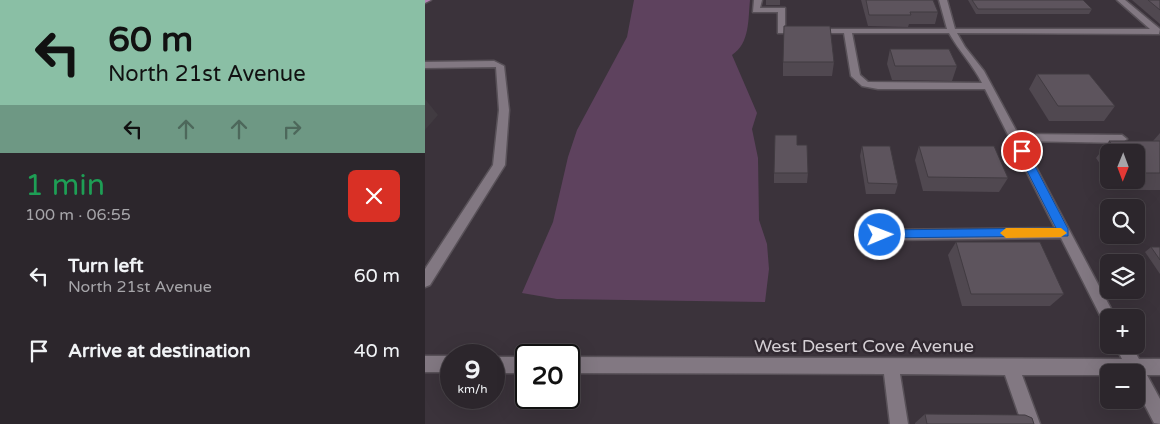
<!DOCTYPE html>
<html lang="en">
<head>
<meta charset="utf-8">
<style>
  body { margin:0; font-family:"Varela Round",sans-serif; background:#383238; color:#f1f3f6; height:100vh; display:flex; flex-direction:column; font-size:19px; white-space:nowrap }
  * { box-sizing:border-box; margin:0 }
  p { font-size:16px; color:#a6a5a9 }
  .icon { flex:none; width:28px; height:28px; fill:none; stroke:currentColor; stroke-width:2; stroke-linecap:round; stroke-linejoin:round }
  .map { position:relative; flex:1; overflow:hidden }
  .panel { display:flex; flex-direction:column; background:#2c262c; width:425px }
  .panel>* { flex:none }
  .hud { background:#8abfa5; color:#111; overflow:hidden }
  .needle { width:32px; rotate:181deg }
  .controls { position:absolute; left:675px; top:144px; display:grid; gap:10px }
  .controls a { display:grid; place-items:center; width:45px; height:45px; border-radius:8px; background:#2c262c; box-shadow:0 5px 20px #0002,0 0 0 1px #484348; font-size:25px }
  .speed { position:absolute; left:15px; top:344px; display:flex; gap:10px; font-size:25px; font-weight:700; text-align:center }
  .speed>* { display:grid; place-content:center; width:65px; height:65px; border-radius:50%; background:#2c262c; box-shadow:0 5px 20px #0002,0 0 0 1px #484348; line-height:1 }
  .speed small { font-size:12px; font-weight:400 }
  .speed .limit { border:2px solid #111; border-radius:8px; background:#fff; color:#111 }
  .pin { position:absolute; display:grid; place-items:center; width:42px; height:42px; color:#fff; margin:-21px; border:2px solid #fff; border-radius:50%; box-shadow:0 1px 5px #0007 }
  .me { position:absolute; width:55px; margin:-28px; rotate:89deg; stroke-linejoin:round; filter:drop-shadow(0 0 4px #0008) }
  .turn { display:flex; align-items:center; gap:18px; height:105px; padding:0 25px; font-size:22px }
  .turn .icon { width:65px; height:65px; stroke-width:2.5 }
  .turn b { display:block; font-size:35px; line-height:42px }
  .lanes { display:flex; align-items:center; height:48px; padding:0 25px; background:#0003; justify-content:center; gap:25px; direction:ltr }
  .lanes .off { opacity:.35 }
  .round { display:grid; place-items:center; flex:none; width:52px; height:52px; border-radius:8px; background:#383238 }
  .summary { display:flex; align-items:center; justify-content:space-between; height:85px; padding:0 25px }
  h1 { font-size:30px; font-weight:600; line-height:38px; color:#1e9e55 }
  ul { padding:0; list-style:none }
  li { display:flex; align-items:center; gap:15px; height:75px; padding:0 25px }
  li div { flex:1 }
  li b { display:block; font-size:19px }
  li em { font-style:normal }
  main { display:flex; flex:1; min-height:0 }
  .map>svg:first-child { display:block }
  .green { fill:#5e425e }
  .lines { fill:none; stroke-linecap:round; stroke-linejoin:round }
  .minor-casing { stroke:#585158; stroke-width:3 }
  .major-casing { stroke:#585158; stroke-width:3 }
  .minor { fill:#827882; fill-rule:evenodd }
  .major { fill:#b183b1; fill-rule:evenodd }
  .wall { fill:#504850 }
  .shaded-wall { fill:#413b41 }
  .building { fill:#5d545d; stroke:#413b41 }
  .route { fill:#1a73e8; stroke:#114b97 }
  .slow { fill:#f59e0b }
  .labels { text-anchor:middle; stroke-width:5; stroke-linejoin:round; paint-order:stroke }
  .near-street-label { font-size:18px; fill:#d5d0d5; stroke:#312931 }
</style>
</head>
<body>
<main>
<section class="panel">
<div class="hud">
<div class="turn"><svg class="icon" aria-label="left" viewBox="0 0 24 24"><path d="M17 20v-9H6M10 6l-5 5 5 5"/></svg><div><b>60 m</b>North 21st Avenue</div></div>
<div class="lanes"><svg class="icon" aria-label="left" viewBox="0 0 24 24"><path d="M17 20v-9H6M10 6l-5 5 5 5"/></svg><svg class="icon off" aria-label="ahead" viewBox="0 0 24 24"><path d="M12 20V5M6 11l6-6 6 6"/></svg><svg class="icon off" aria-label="ahead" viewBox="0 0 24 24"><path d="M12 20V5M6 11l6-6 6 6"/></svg><svg class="icon off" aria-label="right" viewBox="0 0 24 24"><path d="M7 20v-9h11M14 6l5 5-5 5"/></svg></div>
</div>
<div class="summary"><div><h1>1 min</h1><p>100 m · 06:55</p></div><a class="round" style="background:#d93025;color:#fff"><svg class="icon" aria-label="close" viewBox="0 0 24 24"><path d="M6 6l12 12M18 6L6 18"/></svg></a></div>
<ul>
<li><svg class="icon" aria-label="left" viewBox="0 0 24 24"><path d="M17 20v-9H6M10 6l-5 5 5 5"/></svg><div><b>Turn left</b><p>North 21st Avenue</p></div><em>60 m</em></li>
<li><svg class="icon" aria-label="arrive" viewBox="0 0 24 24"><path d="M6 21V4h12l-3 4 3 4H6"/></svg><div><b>Arrive at destination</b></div><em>40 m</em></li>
</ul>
</section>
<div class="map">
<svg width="735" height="424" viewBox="0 0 735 424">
  <rect width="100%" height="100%" fill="#3b333b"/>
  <path class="green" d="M209,0H325C323,20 325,43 307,55L332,113L327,129L333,158L334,220L342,244L344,269L340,302L132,299L97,293L128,222L143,157L152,130L202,37Z"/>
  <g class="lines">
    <g class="minor-casing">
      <g id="minor">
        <path d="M329,0H337L335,8H360V29H522L514,0H522L530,29H725L692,0H700L735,29L734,34L532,33L540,47L559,71L593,134L697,135L702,139L697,143L597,141L691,318H684V325L679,323L636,238L455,240L450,239L448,235L450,231L455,230L630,228L560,89H453L437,86L426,76L419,33H353V12H328ZM427,33H524C534,51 548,65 557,83L443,82L435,75Z"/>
        <polygon points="69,61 79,66 84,110 80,165 5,285 0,287 0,269 68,165 74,110 71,67 0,68 0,62"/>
        <polygon points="690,345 706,345 714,359 735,359 735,375 722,375 735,399 735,424 729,423 711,388 711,372 684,372 684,375 597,375 615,424 597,424 580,375 475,374 483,424 465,424 459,374 144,373 144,357 697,359"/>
        <rect x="0" y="356" width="26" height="16"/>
        <rect x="69" y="357" width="32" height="16"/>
      </g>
    </g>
    <g class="major-casing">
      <polygon id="major" points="0,0 6,0 0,3"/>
    </g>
    <use href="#minor" class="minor"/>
    <use href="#major" class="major"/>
  </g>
  <g class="wall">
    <rect x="341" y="0" width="14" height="5"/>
    <polygon points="436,0 508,0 513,12 510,24 484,24 483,27 443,26"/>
    <polygon points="543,0 658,0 667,9 664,14 551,14"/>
    <polygon points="707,0 735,0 735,24"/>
    <polygon points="465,49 532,66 527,81 467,80 462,64"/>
    <polygon points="358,62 409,62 407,76 358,76"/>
    <polygon points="612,74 690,106 679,121 624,121 604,89"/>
    <polygon points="735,133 735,190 693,190 686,180 711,180 711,152 684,152 684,177 671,158 684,141 728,141"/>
    <polygon points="372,145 383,173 382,183 349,183 349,173"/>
    <polygon points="437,146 473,184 470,194 441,194 435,156"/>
    <polygon points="494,146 583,178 574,192 498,191 490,160"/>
    <polygon points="531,242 639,294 625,306 537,306 523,255"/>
    <polygon points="726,247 735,247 735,274 720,252"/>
    <polygon points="500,414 609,424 490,424 490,423"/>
  </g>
  <polygon class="shaded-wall" points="0,99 13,115 0,130"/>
  <g class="building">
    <polygon points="441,0 508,0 513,12 485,12 486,15 444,15"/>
    <polygon points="547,0 658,0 667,9 553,9"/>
    <polygon points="723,0 735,0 735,10"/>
    <polygon points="359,26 405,26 409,62 358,62"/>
    <polygon points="465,49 524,49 532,66 470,66"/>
    <polygon points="612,74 664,74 690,106 633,106"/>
    <polygon points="350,135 372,135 372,145 382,145 383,173 349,173"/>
    <polygon points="684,141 735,141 735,173 711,173 711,152 693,152"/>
    <polygon points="437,146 465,146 473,184 443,183"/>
    <polygon points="494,146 569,146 583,178 503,177"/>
    <polygon points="531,242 615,242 639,294 546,294"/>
    <polygon points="726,247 735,247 735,260"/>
    <polygon points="500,414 600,415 607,418 609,424 502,424"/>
  </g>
  <polygon class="route" points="597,148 602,151 643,229 643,236 451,238 451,231 455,230 631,228 592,151"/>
  <polygon class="slow" points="581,228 636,228 642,233 636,237 581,238 575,233"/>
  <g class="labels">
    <g class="near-street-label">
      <text x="439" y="352">West Desert Cove Avenue</text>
    </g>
  </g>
</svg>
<div class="controls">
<a><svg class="needle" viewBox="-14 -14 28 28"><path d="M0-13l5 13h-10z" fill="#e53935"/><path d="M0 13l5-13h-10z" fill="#a6a5a9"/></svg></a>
<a><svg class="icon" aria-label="search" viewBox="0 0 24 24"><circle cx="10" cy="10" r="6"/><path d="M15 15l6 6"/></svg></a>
<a><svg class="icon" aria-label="layers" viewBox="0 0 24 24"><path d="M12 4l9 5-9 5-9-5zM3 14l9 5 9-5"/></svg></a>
<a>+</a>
<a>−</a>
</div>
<div class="speed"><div>9<small>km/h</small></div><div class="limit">20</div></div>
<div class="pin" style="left:597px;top:151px;background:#d93025"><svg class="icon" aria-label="arrive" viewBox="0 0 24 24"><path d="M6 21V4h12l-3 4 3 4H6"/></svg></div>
<svg class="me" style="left:455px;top:235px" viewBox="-20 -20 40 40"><circle r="17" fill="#1a73e8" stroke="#fff" stroke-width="3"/><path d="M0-11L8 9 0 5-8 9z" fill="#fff"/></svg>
</div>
</main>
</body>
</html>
